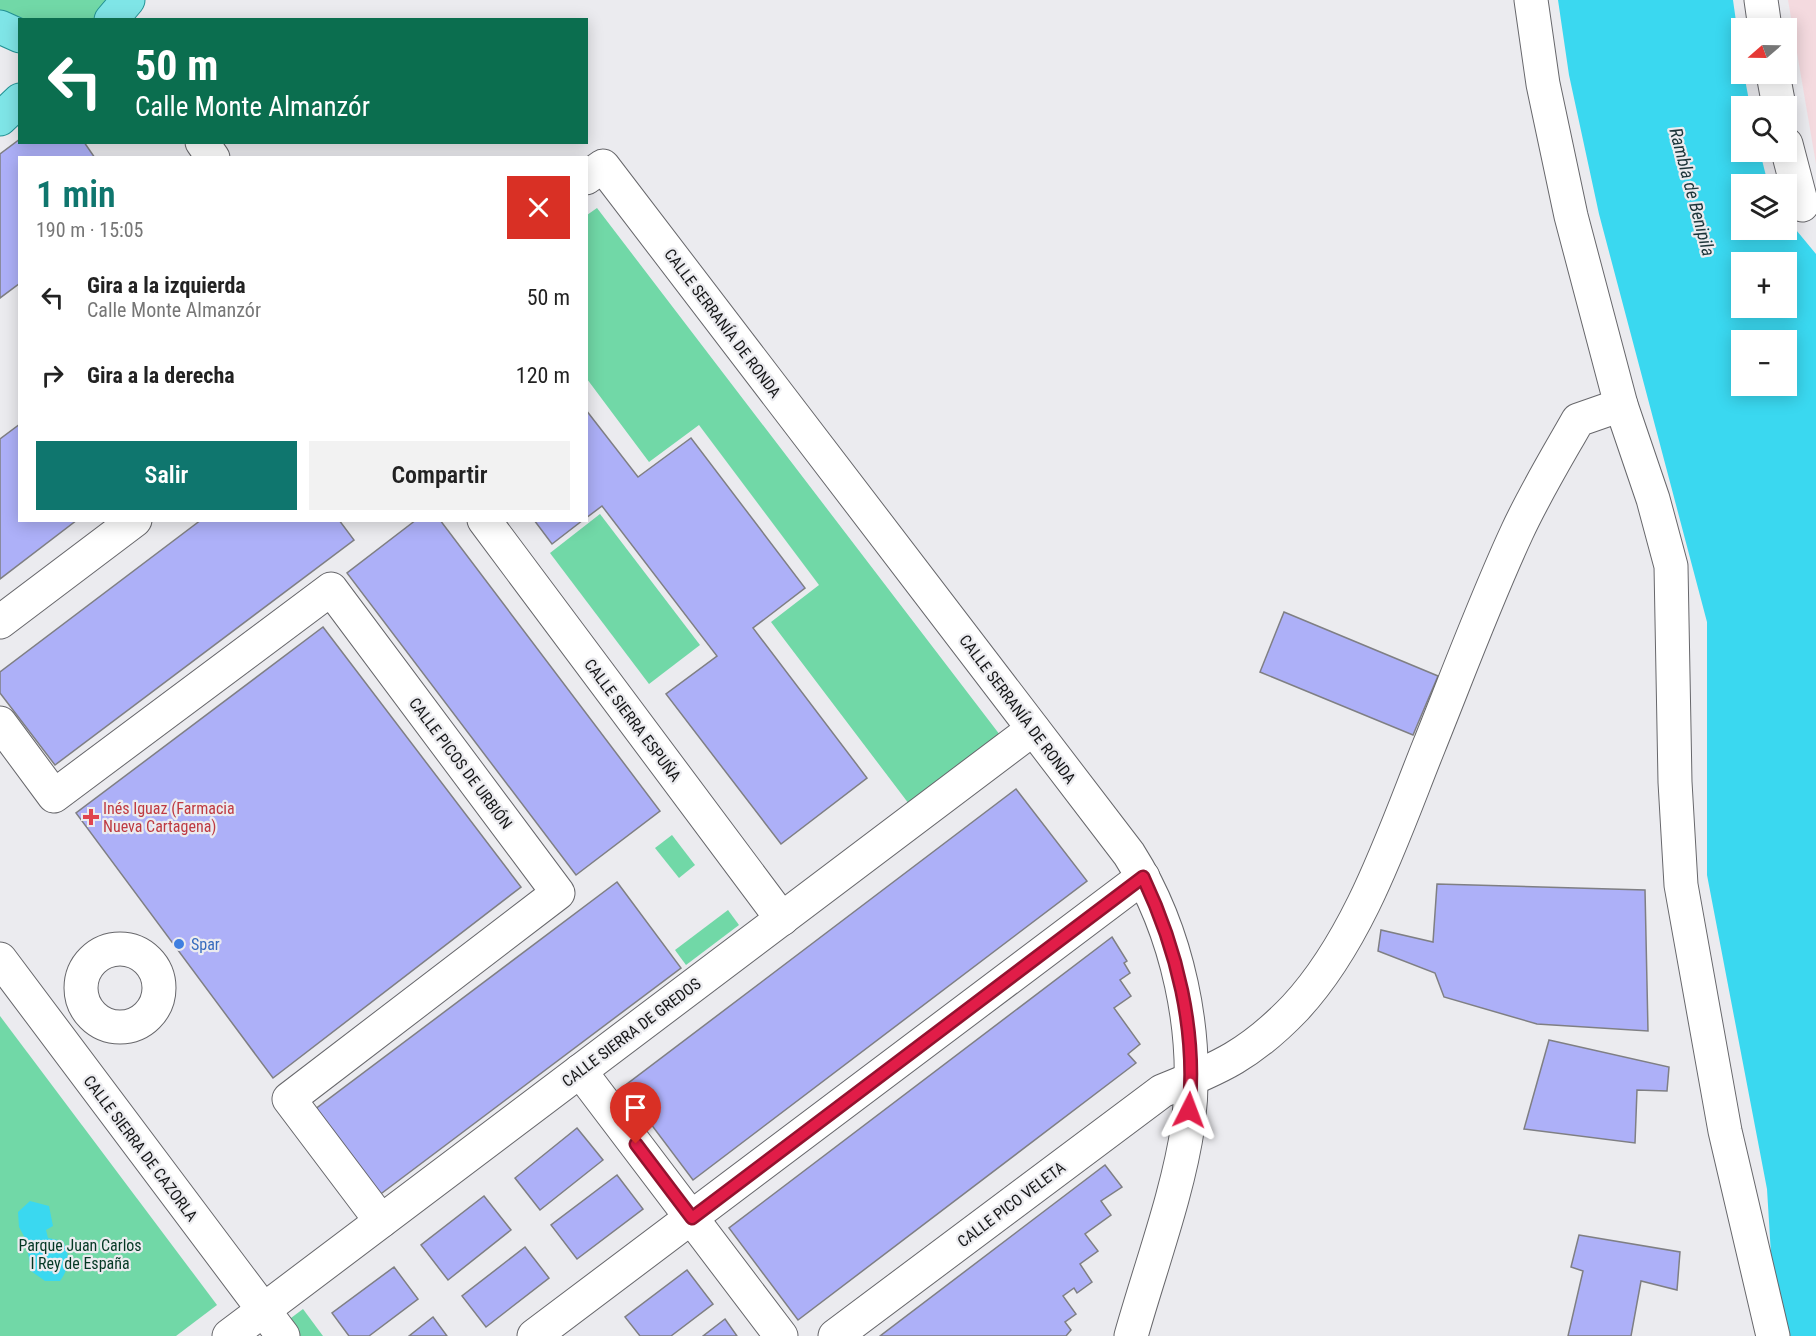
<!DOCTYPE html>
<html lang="es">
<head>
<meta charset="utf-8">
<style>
  body { margin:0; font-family:"Roboto Condensed",sans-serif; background:#f2f2f2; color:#222; height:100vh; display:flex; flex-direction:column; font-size:22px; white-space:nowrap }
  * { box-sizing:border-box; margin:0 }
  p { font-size:20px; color:#767676 }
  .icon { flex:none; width:33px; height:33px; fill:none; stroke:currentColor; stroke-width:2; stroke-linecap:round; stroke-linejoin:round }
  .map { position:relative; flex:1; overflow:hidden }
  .side { position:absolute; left:18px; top:156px; width:570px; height:366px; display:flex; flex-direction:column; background:#fff; border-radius:0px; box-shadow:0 3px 15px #0003 }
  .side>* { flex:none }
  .hud { position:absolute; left:18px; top:18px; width:570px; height:126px; border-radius:0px; box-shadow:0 3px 15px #0003; background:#0b6e4f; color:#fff; overflow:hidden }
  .needle { width:39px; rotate:250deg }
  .tools { position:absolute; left:1731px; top:18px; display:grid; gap:12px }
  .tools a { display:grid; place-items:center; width:66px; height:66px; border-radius:0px; background:#fff; box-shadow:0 3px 15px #0003; font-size:30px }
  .pin { position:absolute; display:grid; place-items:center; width:51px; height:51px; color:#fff; margin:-62px -26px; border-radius:50% 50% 50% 0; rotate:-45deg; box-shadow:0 0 6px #0007 }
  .pin .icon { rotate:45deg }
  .me { position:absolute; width:66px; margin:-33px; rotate:3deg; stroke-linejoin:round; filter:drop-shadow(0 0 4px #0008) }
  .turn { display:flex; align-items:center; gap:21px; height:126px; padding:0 18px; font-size:27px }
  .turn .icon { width:78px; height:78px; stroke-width:2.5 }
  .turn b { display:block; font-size:42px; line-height:51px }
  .round { display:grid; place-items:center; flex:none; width:63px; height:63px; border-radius:0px; background:#f2f2f2 }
  .summary { display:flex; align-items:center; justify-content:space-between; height:102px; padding:0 18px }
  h1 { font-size:36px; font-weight:600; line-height:45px; color:#0f766e }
  .cta { display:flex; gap:12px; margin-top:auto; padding:12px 18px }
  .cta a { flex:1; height:69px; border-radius:0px; background:#0f766e; color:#fff; font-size:24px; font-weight:600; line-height:69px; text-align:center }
  .cta a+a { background:#f2f2f2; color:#222 }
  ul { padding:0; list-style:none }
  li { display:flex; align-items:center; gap:18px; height:78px; padding:0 18px }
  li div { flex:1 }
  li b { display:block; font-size:22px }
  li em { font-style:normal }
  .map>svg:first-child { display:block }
  .education { fill:#f4dadf }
  .green { fill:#71d8a7 }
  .water { fill:#3ad8f0; fill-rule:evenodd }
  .building { fill:#adb0f8; stroke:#7f7f83; stroke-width:1.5 }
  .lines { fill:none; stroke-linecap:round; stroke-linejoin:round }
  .minor-casing { stroke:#67676b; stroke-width:35 }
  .major-casing { stroke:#239294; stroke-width:35 }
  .minor { stroke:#fff; stroke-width:33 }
  .major { stroke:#7fe5e7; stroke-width:33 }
  .route-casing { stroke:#92132f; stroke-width:15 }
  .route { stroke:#e11d48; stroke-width:10 }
  .health-dot { fill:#e0444e; stroke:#ebebef; stroke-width:2 }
  .shop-dot { fill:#3f7fe0; stroke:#ebebef; stroke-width:2 }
  .labels { text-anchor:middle; stroke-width:4.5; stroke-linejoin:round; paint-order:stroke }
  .street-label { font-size:16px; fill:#171819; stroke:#ebebef }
  .health-label { font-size:16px; fill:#be3a42; stroke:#ebebef; text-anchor:start }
  .shop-label { font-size:16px; fill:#366cbe; stroke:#ebebef; text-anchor:start }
  .park-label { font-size:16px; fill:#043824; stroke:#ebebef }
  .water-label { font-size:18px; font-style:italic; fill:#1b3338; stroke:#ebebef }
</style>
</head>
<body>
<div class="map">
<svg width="1816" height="1336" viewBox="0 0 1816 1336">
  <rect width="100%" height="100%" fill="#ebebef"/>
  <polygon class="education" points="1788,0 1816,0 1816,164"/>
  <g class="green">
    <polygon points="0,0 128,0 111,19 20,20 0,27"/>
    <polygon points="597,208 1000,735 909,804 771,622 819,585 699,425 649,462 587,379 587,215"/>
    <polygon points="600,514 700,645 649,684 550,553"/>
    <polygon points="672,835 695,865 679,878 655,848"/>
    <polygon points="728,910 739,925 686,965 675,950"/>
    <polygon points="0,1016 217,1305 176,1336 0,1336"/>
    <polygon points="303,1309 323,1336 267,1336"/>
  </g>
  <g class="water">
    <path d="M1558,0H1733L1741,57L1742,74H1744L1750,106H1742V152H1760L1768,184H1742V230H1786L1787,219L1816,254V1336H1776L1767,1189L1707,875V622L1599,214L1569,75ZM1742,262H1786V308H1742ZM1742,340H1786V386H1742Z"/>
    <path d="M30,1201L49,1206L53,1226L46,1230L48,1238L63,1241C70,1255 70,1267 60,1281H45L31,1271L26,1240L19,1227L18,1212Z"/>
  </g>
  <g class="building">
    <polygon points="20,139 20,142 84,142 95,158 20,158 20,283 0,298 0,154"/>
    <polygon points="586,410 638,477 691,438 805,588 753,628 867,778 781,844 666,694 717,656 602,506 586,518"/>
    <polygon points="20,424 20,520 77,520 0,579 0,439"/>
    <polygon points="201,520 339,520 354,540 55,765 0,693 0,672"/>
    <polygon points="416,520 440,520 660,811 576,875 347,573"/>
    <polygon points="534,520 583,520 552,544"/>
    <polygon points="1284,612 1438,676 1413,735 1260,672"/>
    <polygon points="323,627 521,887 273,1078 76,813"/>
    <polygon points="1016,789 1087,881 693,1180 623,1087"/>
    <polygon points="617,882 681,968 378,1196 314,1110"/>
    <polygon points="1437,884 1645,890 1648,1031 1537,1024 1444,997 1435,973 1378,951 1381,930 1433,942"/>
    <polygon points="1112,937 1127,961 1124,963 1130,973 1120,980 1131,996 1114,1008 1140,1044 1128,1054 1136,1063 798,1320 729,1228"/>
    <polygon points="1549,1040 1669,1067 1667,1091 1637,1090 1635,1143 1524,1129"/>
    <polygon points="577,1128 603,1160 540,1210 515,1178"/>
    <polygon points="1105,1165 1122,1187 1101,1201 1111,1215 1085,1234 1098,1251 1080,1264 1092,1282 1077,1293 1074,1288 1063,1296 1076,1314 1065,1322 1071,1330 1066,1336 880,1336"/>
    <polygon points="617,1175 643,1209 577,1259 551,1225"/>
    <polygon points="484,1196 511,1230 448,1280 421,1245"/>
    <polygon points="1579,1235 1680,1252 1677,1290 1641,1281 1631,1336 1568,1336 1583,1271 1571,1267"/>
    <polygon points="525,1247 549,1278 486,1327 462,1296"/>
    <polygon points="394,1267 418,1299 369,1336 349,1336 332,1313"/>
    <polygon points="687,1270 713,1304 671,1336 640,1336 625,1317"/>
    <polygon points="433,1317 447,1336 409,1336"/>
    <polygon points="725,1319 737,1336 703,1336"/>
  </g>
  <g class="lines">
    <g class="minor-casing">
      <g id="minor">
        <polyline points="1531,0 1543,84 1571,216 1621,405 1653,499 1671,566 1675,782 1681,885 1725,1131 1773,1336"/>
        <polyline points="1761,0 1765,28"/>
        <polyline points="1773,74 1779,106"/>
        <polyline points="202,142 213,158"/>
        <polyline points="1786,144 1802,205"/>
        <path d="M586,178L603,166L1129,854C1178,931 1200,1034 1188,1125C1178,1194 1150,1268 1131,1336"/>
        <polyline points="484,520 782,919"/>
        <polyline points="0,622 135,520"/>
        <polyline points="0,723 54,796 331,589 558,893 289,1099 381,1221"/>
        <circle cx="120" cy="988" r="39"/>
        <polyline points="0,959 283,1336"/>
        <polyline points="580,1071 781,1336"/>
        <polyline points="229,1336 1033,729"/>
        <polyline points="534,1336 1143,877"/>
        <path d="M835,1336L1162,1091C1220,1068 1251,1054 1295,1008C1360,938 1394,833 1429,746C1458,674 1485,601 1517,532C1535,493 1557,457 1578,420L1621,405"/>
      </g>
    </g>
    <g class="major-casing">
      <g id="major">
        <polyline points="111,20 128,0"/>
        <polyline points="0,27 20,36"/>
        <polyline points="0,119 20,100"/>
      </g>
    </g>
    <use href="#minor" class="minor"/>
    <use href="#major" class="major"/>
  </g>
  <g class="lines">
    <g class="route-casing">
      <path id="route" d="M636,1144L692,1218L1143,877C1177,949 1197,1030 1189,1110"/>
    </g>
    <use href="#route" class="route"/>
  </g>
  <path class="health-dot" d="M88 808h6v6h6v6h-6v6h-6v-6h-6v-6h6z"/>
  <circle class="shop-dot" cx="179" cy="944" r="6"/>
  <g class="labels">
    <g class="street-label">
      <text transform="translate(723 323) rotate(53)" y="6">CALLE SERRANÍA DE RONDA</text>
      <text transform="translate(1018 709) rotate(53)" y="6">CALLE SERRANÍA DE RONDA</text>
      <text transform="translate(633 720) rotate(53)" y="6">CALLE SIERRA ESPUÑA</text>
      <text transform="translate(461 763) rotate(53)" y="6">CALLE PICOS DE URBIÓN</text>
      <text transform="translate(631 1032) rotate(-37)" y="6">CALLE SIERRA DE GREDOS</text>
      <text transform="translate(141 1148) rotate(53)" y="6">CALLE SIERRA DE CAZORLA</text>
      <text transform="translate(1011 1204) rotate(-37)" y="6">CALLE PICO VELETA</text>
    </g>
    <g class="health-label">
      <text x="103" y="814">Inés Iguaz (Farmacia<tspan x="103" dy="18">Nueva Cartagena)</tspan></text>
    </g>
    <g class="shop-label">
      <text x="191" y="950">Spar</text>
    </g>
    <g class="park-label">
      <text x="80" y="1251">Parque Juan Carlos<tspan x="80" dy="18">I Rey de España</tspan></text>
    </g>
    <g class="water-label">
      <text transform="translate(1692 192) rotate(75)" y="6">Rambla de Benipila</text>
    </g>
  </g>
</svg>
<div class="tools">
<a><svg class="needle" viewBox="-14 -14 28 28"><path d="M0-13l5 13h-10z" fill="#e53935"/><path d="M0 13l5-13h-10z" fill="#767676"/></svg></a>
<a><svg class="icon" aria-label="search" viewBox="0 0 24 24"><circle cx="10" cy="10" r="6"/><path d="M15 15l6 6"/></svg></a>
<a><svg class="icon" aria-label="layers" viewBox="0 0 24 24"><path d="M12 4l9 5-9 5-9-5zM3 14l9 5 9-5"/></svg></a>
<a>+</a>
<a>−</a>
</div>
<div class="pin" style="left:636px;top:1144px;background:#d93025"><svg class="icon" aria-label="arrive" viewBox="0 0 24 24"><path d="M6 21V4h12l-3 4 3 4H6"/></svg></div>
<svg class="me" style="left:1189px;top:1110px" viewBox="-20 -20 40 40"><path d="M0-17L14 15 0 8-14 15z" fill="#e11d48" stroke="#fff" stroke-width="4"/></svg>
<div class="hud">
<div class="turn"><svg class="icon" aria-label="left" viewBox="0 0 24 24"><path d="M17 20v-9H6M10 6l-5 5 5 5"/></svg><div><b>50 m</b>Calle Monte Almanzór</div></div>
</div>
<section class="side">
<div class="summary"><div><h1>1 min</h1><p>190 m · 15:05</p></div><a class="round" style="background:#d93025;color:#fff"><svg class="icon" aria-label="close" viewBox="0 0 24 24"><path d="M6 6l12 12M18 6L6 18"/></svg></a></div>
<ul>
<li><svg class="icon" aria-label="left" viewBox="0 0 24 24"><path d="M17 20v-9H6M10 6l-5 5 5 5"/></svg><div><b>Gira a la izquierda</b><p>Calle Monte Almanzór</p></div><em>50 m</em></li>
<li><svg class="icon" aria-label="right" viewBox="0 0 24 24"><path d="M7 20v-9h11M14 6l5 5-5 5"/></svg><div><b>Gira a la derecha</b></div><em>120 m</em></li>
</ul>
<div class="cta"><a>Salir</a><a>Compartir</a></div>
</section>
</div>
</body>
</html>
